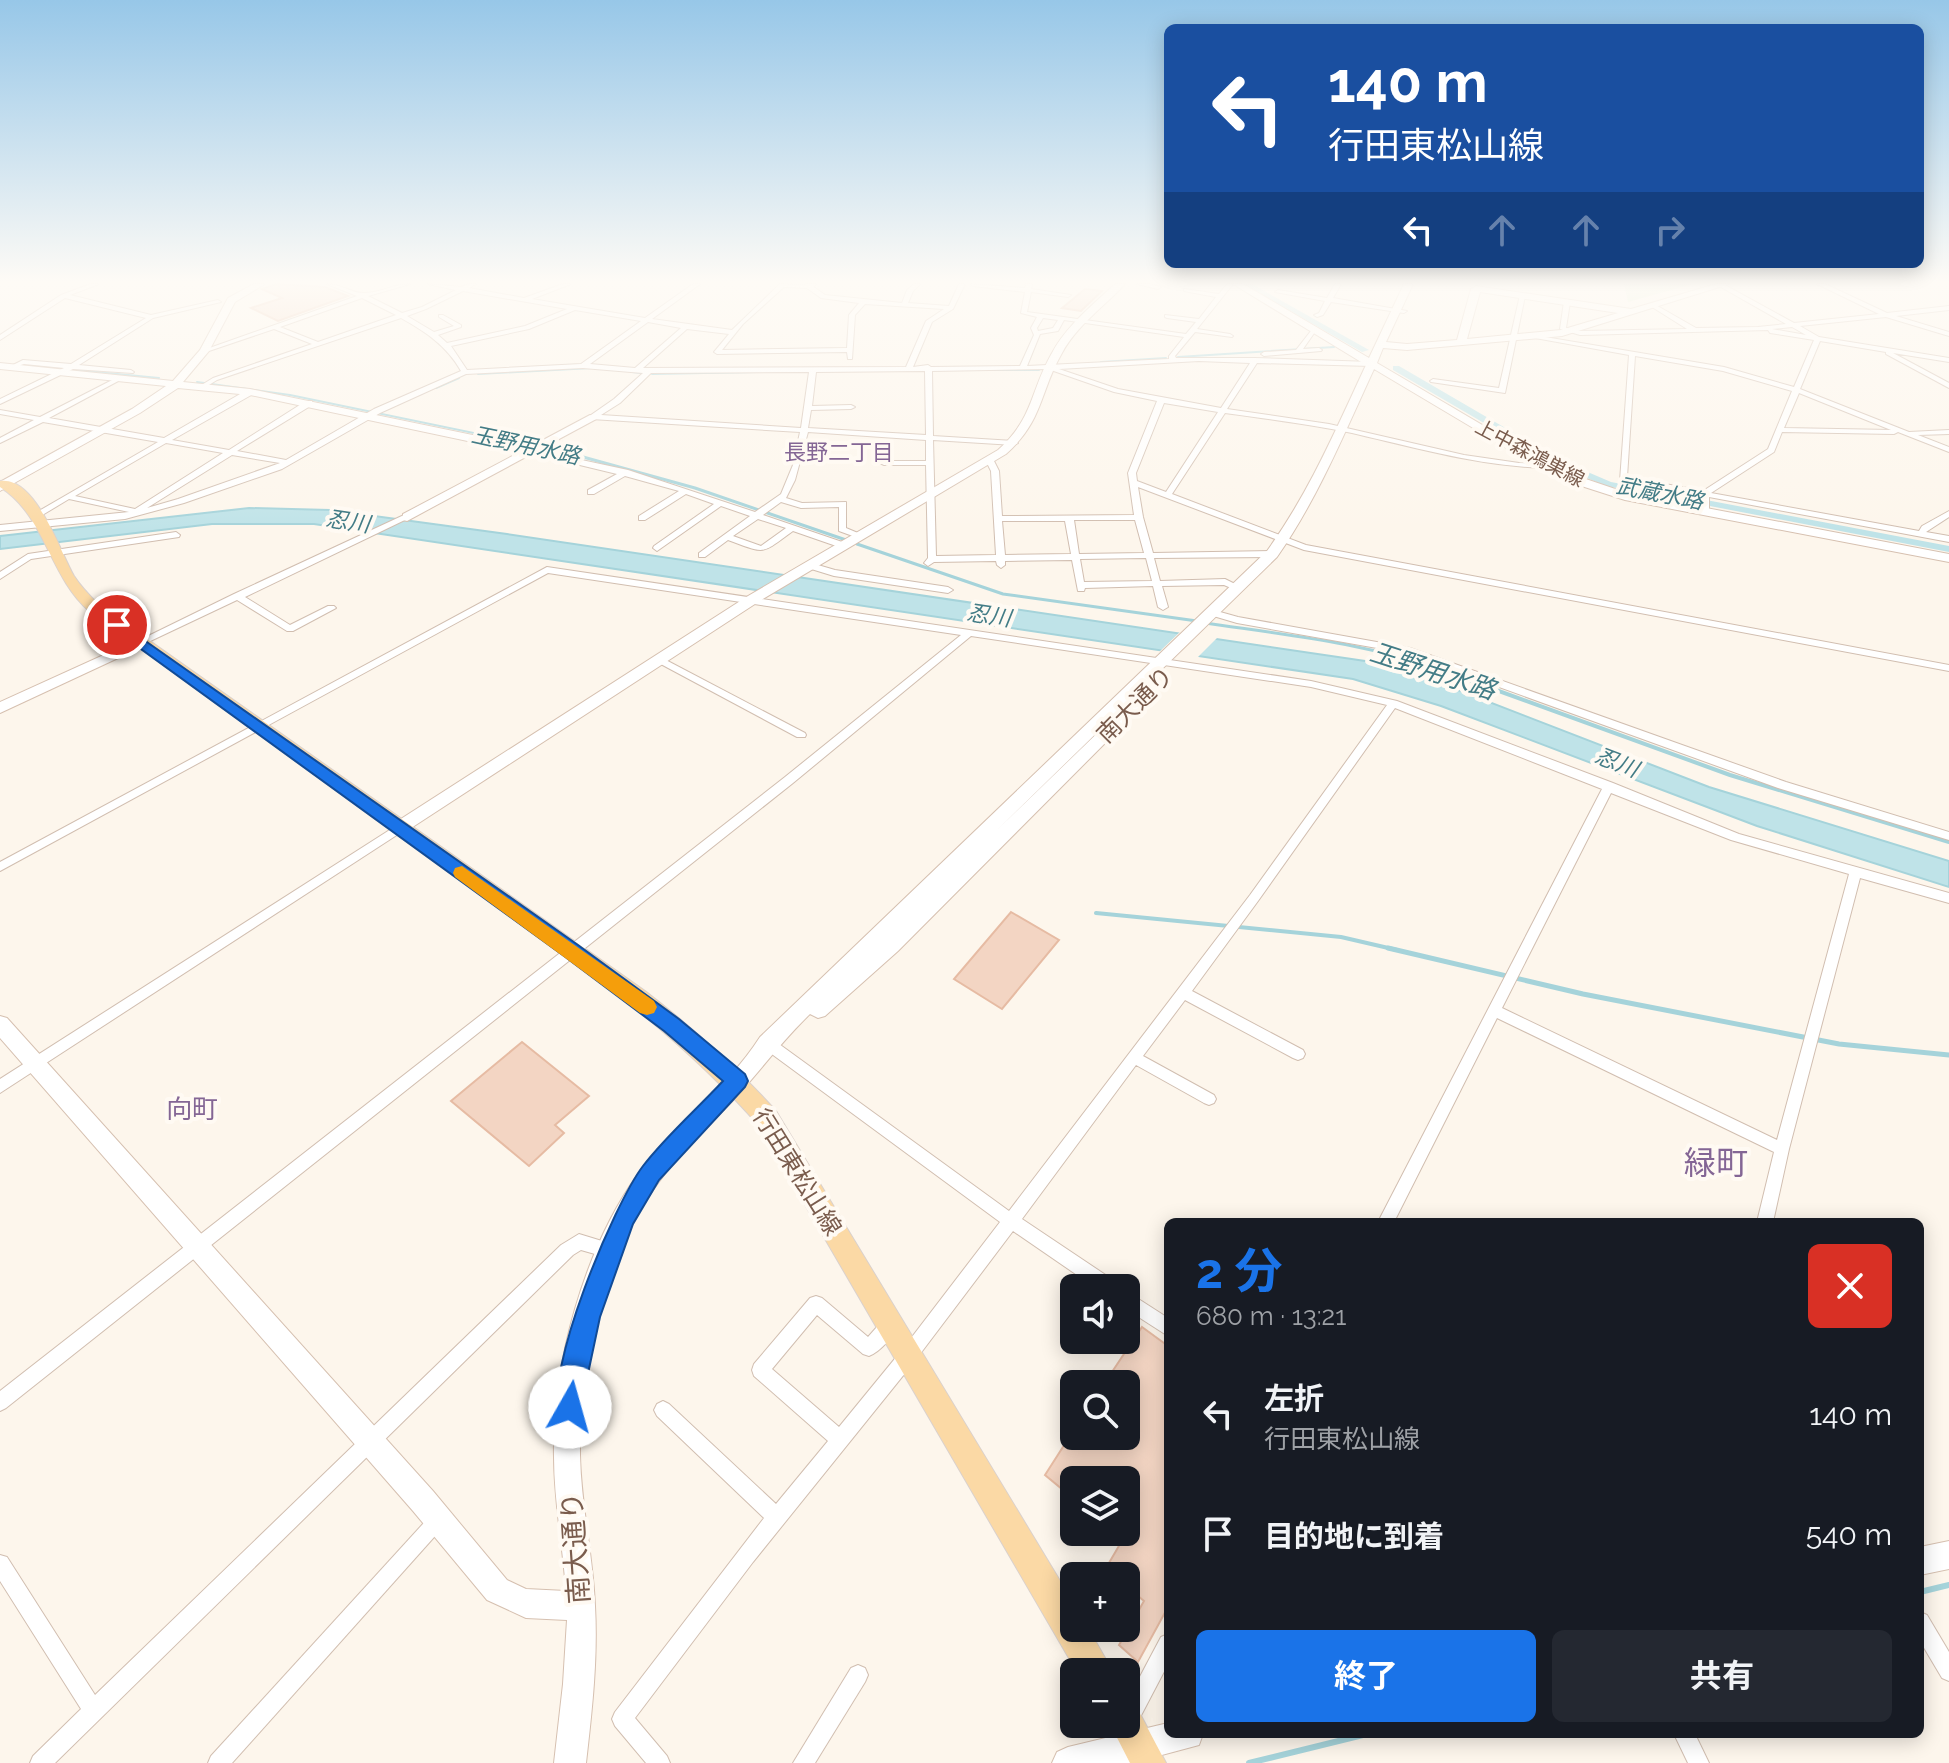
<!DOCTYPE html>
<html lang="ja">
<head>
<meta charset="utf-8">
<style>
  body { margin:0; font-family:Raleway,"Noto Sans JP",sans-serif; background:#242831; color:#f1f3f6; height:100vh; display:flex; flex-direction:column; font-size:30px; white-space:nowrap }
  * { box-sizing:border-box; margin:0 }
  p { font-size:26px; color:#9ea1a6 }
  .icon { flex:none; width:44px; height:44px; fill:none; stroke:currentColor; stroke-width:2; stroke-linecap:round; stroke-linejoin:round }
  .map { position:relative; flex:1; overflow:hidden }
  .side { position:absolute; left:1164px; top:1218px; width:760px; height:520px; display:flex; flex-direction:column; background:#171b24; border-radius:12px; box-shadow:0 4px 20px #0003 }
  .side>* { flex:none }
  .banner { position:absolute; left:1164px; top:24px; width:760px; height:244px; border-radius:12px; box-shadow:0 4px 20px #0003; background:#1a4fa0; color:#fff; overflow:hidden }
  .buttons { position:absolute; left:1060px; top:1274px; display:grid; gap:16px }
  .buttons a { display:grid; place-items:center; width:80px; height:80px; border-radius:12px; background:#171b24; box-shadow:0 4px 20px #0003; font-size:40px }
  .pin { position:absolute; display:grid; place-items:center; width:68px; height:68px; color:#fff; margin:-34px; border:4px solid #fff; border-radius:50%; box-shadow:0 2px 8px #0007 }
  .me { position:absolute; width:88px; margin:-44px; rotate:7deg; stroke-linejoin:round; filter:drop-shadow(0 0 6px #0008) }
  .turn { display:flex; align-items:center; gap:28px; height:168px; padding:0 32px; font-size:36px }
  .turn .icon { width:104px; height:104px; stroke-width:2.5 }
  .turn b { display:block; font-size:56px; line-height:68px }
  .lanes { display:flex; align-items:center; height:76px; padding:0 32px; background:#0003; justify-content:center; gap:40px; direction:ltr }
  .lanes .off { opacity:.35 }
  .round { display:grid; place-items:center; flex:none; width:84px; height:84px; border-radius:12px; background:#242831 }
  .head { display:flex; align-items:center; justify-content:space-between; height:136px; padding:0 32px }
  h1 { font-size:48px; font-weight:700; line-height:60px; color:#1a73e8 }
  .cta { display:flex; gap:16px; margin-top:auto; padding:16px 32px }
  .cta a { flex:1; height:92px; border-radius:12px; background:#1a73e8; color:#fff; font-size:32px; font-weight:700; line-height:92px; text-align:center }
  .cta a+a { background:#242831; color:#f1f3f6 }
  ul { padding:0; list-style:none }
  li { display:flex; align-items:center; gap:24px; height:120px; padding:0 32px }
  li div { flex:1 }
  li b { display:block; font-size:30px }
  li em { font-style:normal }
  .map>svg:first-child { display:block }
  .green { fill:#d8ecc9 }
  .water { fill:#bfe3e8; stroke:#a5d3da; stroke-width:2 }
  .pier { fill:#fdf6ec }
  .lines { fill:none; stroke-linecap:round; stroke-linejoin:round }
  .stream-far4 { stroke:#a5d3da; stroke-width:2 }
  .stream-far3 { stroke:#a5d3da; stroke-width:3 }
  .stream-far2 { stroke:#a5d3da; stroke-width:4 }
  .stream-far1 { stroke:#a5d3da; stroke-width:5 }
  .stream { stroke:#a5d3da; stroke-width:6 }
  .canal { fill:#bfe3e8; fill-rule:evenodd }
  .building { fill:#f3d5c3; stroke:#e6bba3; stroke-width:2 }
  .street-casing { stroke:#d1beb0; stroke-width:2 }
  .secondary-casing { stroke:#d6c0b0; stroke-width:2 }
  .primary-casing { stroke:#dad1cd; stroke-width:2 }
  .street { fill:#fff; fill-rule:evenodd }
  .secondary { fill:#fff; fill-rule:evenodd }
  .primary { fill:#fbd9a5; fill-rule:evenodd }
  .route { fill:#1a73e8; stroke:#114b97; stroke-width:2 }
  .slow { fill:#f59e0b }
  .labels { text-anchor:middle; stroke-width:8; stroke-linejoin:round; paint-order:stroke }
  .far-street-label { font-size:20px; fill:#7a5c4d; stroke:#fffaf3 }
  .far-water-label { font-size:22px; font-style:italic; fill:#437c86; stroke:#fffaf3 }
  .far-neighbourhood-label { font-size:22px; fill:#846695; stroke:#fffaf3 }
  .street-label { font-size:24px; fill:#7a5c4d; stroke:#fffaf3 }
  .water-label { font-size:26px; font-style:italic; fill:#437c86; stroke:#fffaf3 }
  .neighbourhood-label { font-size:26px; fill:#846695; stroke:#fffaf3 }
  .near-street-label { font-size:28px; fill:#7a5c4d; stroke:#fffaf3 }
  .near-neighbourhood-label { font-size:32px; fill:#846695; stroke:#fffaf3 }
</style>
</head>
<body>
<div class="map">
<svg width="1949" height="1763" viewBox="0 0 1949 1763">
  <rect width="100%" height="100%" fill="#fdf6ec"/>
  <polygon class="green" points="1624,284 1693,284 1628,302"/>
  <polygon class="water" points="249,508 330,510 507,534 1372,662 1440,683 1709,787 1949,861 1949,887 1757,826 1441,706 1353,679 314,524 212,524 0,549 0,536"/>
  <polygon class="pier" points="1184,628 1221,634 1195,660 1157,654"/>
  <g class="lines">
    <g class="stream-far4">
      <polyline points="1178,357 1334,347"/>
      <polyline points="1101,362 1166,358"/>
      <polyline points="24,365 159,378"/>
      <polyline points="990,370 1039,370"/>
      <polyline points="632,372 642,373"/>
      <polyline points="478,374 592,368"/>
      <polyline points="652,374 757,372"/>
      <polyline points="197,382 290,395 575,454"/>
      <polyline points="436,388 459,378"/>
    </g>
    <g class="stream-far3">
      <polyline points="565,452 695,488 846,540"/>
      <polyline points="857,544 1003,594 1197,621"/>
      <path d="M1205,623C1287,635 1368,643 1446,672"/>
    </g>
    <g class="stream-far2">
      <polyline points="1441,670 1730,775 1949,842"/>
      <polyline points="1096,913 1341,937 1397,950"/>
    </g>
    <polyline class="stream-far1" points="1388,948 1583,994 1839,1044 1949,1055"/>
    <g class="stream">
      <polyline points="1920,1592 1949,1585"/>
      <polyline points="1249,1763 1367,1734"/>
    </g>
    <g class="canal">
      <polygon points="1243,284 1252,284 1369,350 1362,352"/>
      <polygon points="1393,366 1399,366 1562,461 1611,482 1949,546 1949,552 1606,486 1556,465 1393,370"/>
    </g>
  </g>
  <g class="building">
    <polygon points="276,284 325,287 348,296 278,321 251,308 282,298 262,289"/>
    <polygon points="1085,289 1102,291 1081,311 1062,308"/>
    <polygon points="1011,912 1059,940 1002,1009 954,979"/>
    <polygon points="522,1042 589,1096 555,1125 564,1133 529,1166 451,1101"/>
    <polygon points="1142,1327 1168,1346 1168,1607 1138,1662 1119,1645 1144,1601 1126,1586 1126,1576 1115,1576 1106,1568 1123,1539 1114,1532 1126,1532 1126,1480 1074,1480 1074,1499 1045,1475 1070,1436 1126,1436 1126,1384 1104,1384"/>
  </g>
  <g class="lines">
    <g class="street-casing">
      <g id="street">
        <polygon points="91,284 99,284 70,295 151,315 218,300 221,302 153,318 79,365 131,370 134,372 133,373 73,369 0,404 0,399 64,368 24,364 11,368 11,366 23,360 71,364 146,318 65,298 0,340 0,335 61,295"/>
        <path d="M327,284C341,284 353,294 365,293C380,293 394,284 410,284L368,296L402,313L422,307L456,290L428,284L461,287L469,284H476L469,288L524,298L563,284H571L532,299L645,318L693,284H700L652,319L732,330L780,284L811,285L825,295L902,303L907,290L914,284H920L913,291L908,303L949,306L959,284H965L953,309L932,322L913,367L928,365L931,367L1020,366L1034,335L1031,328L1037,317L1021,313L1025,292L973,286L970,284L1025,288L1026,284H1032L1031,289L1071,295L1068,297L1031,292L1027,312L1186,334L1196,322L1167,318L1165,317V315L1199,319L1216,297L1184,291V289L1219,294L1227,284H1233L1197,329L1230,334L1233,336L1232,337L1195,332L1175,356L1176,358H1255L1371,362L1374,364L1371,366L1257,363L1227,409L1329,424L1464,455L1519,463L1546,464L1550,466L1546,468C1479,466 1417,448 1352,433C1310,424 1267,419 1225,413L1172,494L1306,545L1949,665V671L1304,550L1138,487L1143,517L1153,553L1272,551L1276,554L1272,557L1154,558L1160,581L1225,579L1243,588L1238,591L1224,585L1162,586L1168,607L1163,610L1158,607L1153,586L1085,588L1084,591H1078L1072,560L1005,561V565L1001,568L997,565L996,561L934,562L928,566L924,563L928,558L926,465H884L880,463L884,461H926V440L808,432L795,480L786,498L802,503L846,502V528L865,536L861,539L839,531V507L801,508L781,502L763,515L848,544V548H842L793,531C760,555 767,554 728,540L705,557H699V553L750,516L721,506L657,551L653,548L654,546L714,504L686,494L645,520H639V516L679,491L625,476L594,494H588V490L617,474L526,452V448L628,470L755,512L781,494L793,465L800,432L591,419V415L614,399L643,373L583,368L466,374L380,413L282,469L184,503L125,519L0,531V525L129,512L69,499L39,517L32,515L158,442L43,422L0,443V438L34,420L0,414V410L40,417L120,376L122,377V379L49,418L164,438L247,390H253V394L172,440L229,450L306,401H312V405L237,451L286,460L374,409L461,371C447,346 426,332 401,318L217,380L204,388H200V386L213,378L312,344L274,329L206,352L201,351L357,296ZM784,287L807,288L821,298L859,303L849,315L847,348L722,350L743,324ZM463,291L567,309L525,326L447,343L438,335L461,327V325L443,315H439V317L454,326L434,332L407,316L426,309ZM362,298L396,315L318,342L280,327ZM865,304L944,309L926,321L906,367L643,368L687,329L729,334L714,352L717,354L847,352L848,359H852L855,315ZM575,310L641,321L581,364L467,370L451,346L529,329ZM1043,318L1058,320L1053,328L1038,331L1037,328ZM1064,320L1184,337L1169,356V359L1027,366L1040,334L1058,331ZM648,322L681,328L635,368L590,364ZM1199,361L1250,363L1221,408L1118,389L1059,369ZM1048,369L1114,392L1157,401L1128,473L1134,515L1002,516L999,471L993,459H990L986,461L991,471L996,555L936,556L933,440L1014,445L1018,443L1014,441L933,436L932,371ZM925,371L926,435L808,428L811,410L851,409L855,407L851,405L812,406L816,372ZM809,372L801,428L601,415L620,403L651,373ZM1164,403L1218,412L1166,492L1137,481L1136,473ZM166,443L223,453L135,509L75,496ZM232,455L280,463L178,499L147,508ZM758,519L786,528L761,546L733,536ZM1074,520H1135L1144,553L1079,554ZM1002,521H1065L1071,554L1005,555ZM1146,558L1152,581L1084,582L1080,559Z"/>
        <polygon points="1137,284 1150,284 1161,287 1158,289"/>
        <polygon points="1335,284 1341,284 1333,298 1407,311 1404,313 1331,302 1323,315 1317,317 1314,315 1319,313 1325,301 1275,292 1278,290 1327,298"/>
        <path d="M1719,284H1723L1794,323L1879,314L1817,284H1825L1887,313L1949,306V310L1896,316L1949,332V336L1886,317L1800,326L1819,337L1949,358V362L1893,353L1949,383V388L1886,354V352L1820,341L1800,389L1909,432L1949,430V434L1918,435L1949,447V452L1898,432L1894,434L1782,432L1774,452L1711,493L1919,531L1922,526L1949,511V517L1926,532L1949,536V542L1709,497V512L1705,514L1701,512V496L1620,481L1629,355L1524,336L1527,334L1724,367L1794,387L1814,340L1770,333L1768,330L1580,335L1560,329L1564,302L1567,300L1570,302L1566,328L1580,331L1687,329L1652,307V305L1654,304L1696,328L1758,327L1786,324L1719,286ZM1792,327L1806,335L1772,329ZM1635,356L1723,371L1792,391L1768,449L1703,491L1627,477ZM1799,393L1891,430L1784,428Z"/>
        <polygon points="1520,295 1525,296 1505,393 1431,382 1430,381 1433,379 1499,388"/>
        <polygon points="1314,327 1317,329 1303,349 1319,348 1322,350 1321,351 1264,356 1261,354 1264,352 1296,350"/>
        <polygon points="404,515 411,517 245,597 290,625 328,606 334,606 336,608 293,631 287,631 237,600 144,644 138,644 136,642 234,594"/>
        <polygon points="176,532 180,535 179,537 31,559 0,579 0,572 28,554"/>
        <polygon points="811,563 835,570 948,587 953,590 948,593 834,576 808,568 808,564"/>
        <path d="M547,567L1311,681L1397,701L1613,783L1739,834L1949,893V903L1860,878L1789,1149L1773,1222H1757L1774,1152L1497,1018L1394,1222H1378L1602,789L1395,708L1258,901L1192,991L1303,1050L1305,1054L1303,1058L1298,1060L1293,1058L1185,1000L1143,1056L1214,1095L1216,1099L1214,1103L1209,1105L1204,1103L1136,1065L1022,1219L1116,1282L1118,1288H1096L1013,1231L914,1362L753,1562L635,1718L667,1756L670,1763H646L615,1726L612,1719L615,1712L764,1518L657,1416L654,1410L657,1404L663,1401L669,1404L776,1504L828,1441L754,1376L752,1370L754,1364L810,1298L816,1296L822,1298L868,1337L884,1319L890,1317L896,1319L898,1325C894,1336 880,1352 869,1356L863,1354L817,1315L772,1369L839,1427L902,1350L1000,1222L769,1052L767,1048L769,1044L774,1042L779,1044L1009,1211L1250,895L1387,705L1311,687L971,636L793,783L6,1408L0,1411V1391L785,777L961,635L548,573L0,871V862ZM1611,793L1731,840L1849,874L1777,1140L1502,1008Z"/>
        <polygon points="1213,610 1238,617 1410,648 1786,782 1949,832 1949,840 1778,788 1405,653 1237,623 1210,615 1208,613"/>
        <polygon points="660,657 805,733 806,735 805,737 797,737 657,662 655,660"/>
        <polygon points="399,824 405,828 403,831 0,1093 0,1079"/>
        <polygon points="579,1234 615,1245 617,1250 615,1255 609,1258 581,1250 573,1255 55,1763 30,1763 33,1756 81,1709 0,1581 0,1555 7,1557 95,1695 561,1245"/>
        <polygon points="1126,1291 1168,1318 1168,1336 1126,1309"/>
        <polygon points="438,1511 444,1514 447,1520 444,1526 232,1763 208,1763 211,1756 432,1514"/>
        <polygon points="1920,1612 1927,1615 1949,1652 1949,1681 1942,1678 1920,1641"/>
        <polygon points="1168,1634 1168,1664 1135,1727 1128,1730 1121,1727 1119,1724 1126,1724 1126,1703 1161,1637"/>
        <polygon points="858,1665 865,1668 868,1675 865,1682 815,1763 793,1763 851,1668"/>
        <polygon points="1674,1734 1695,1734 1709,1763 1688,1763"/>
      </g>
    </g>
    <g class="secondary-casing">
      <g id="secondary">
        <polygon points="254,284 265,284 235,302 209,351 183,382 250,389 530,447 590,415 600,417 407,521 403,520 403,514 520,452 250,395 178,388 140,413 0,491 0,482 132,409 166,386 0,369 0,363 173,381 200,350 228,298"/>
        <polygon points="806,284 817,284 809,289 804,286"/>
        <path d="M1115,284H1125C1104,307 1077,325 1062,353C1039,393 1044,420 1006,454L758,602L405,832H393L390,828L393,824L748,596L998,450C1034,418 1030,391 1052,353C1067,325 1093,305 1115,284Z"/>
        <path d="M1233,284H1243L1369,358L1404,284H1413L1386,342L1407,344L1457,340L1471,289L1476,286L1631,309L1716,284H1729L1562,336L1407,350L1383,348L1377,363L1535,456L1577,476L1627,493L1949,554V562L1625,500L1569,482L1527,460L1374,369C1344,434 1318,498 1277,557L997,830L1140,692H1150V698L898,951L825,1016L818,1018L810,1014C783,1040 763,1067 738,1095C709,1126 677,1155 653,1190C602,1264 579,1366 580,1455C581,1506 593,1555 595,1606C598,1658 592,1711 586,1763H554L563,1684L567,1620L526,1618L487,1600L413,1511L0,1038V1016L7,1018L433,1491L507,1580L526,1589L566,1591C563,1546 554,1502 554,1457C552,1365 584,1249 638,1174C674,1125 727,1089 760,1037L1267,551C1309,493 1336,429 1366,365ZM1480,292L1618,313L1561,330L1467,339Z"/>
        <polygon points="141,638 148,642 146,645 0,713 0,702"/>
        <polygon points="1949,1541 1949,1569 1920,1575 1920,1547"/>
        <polygon points="1168,1723 1168,1734 1203,1734 1199,1745 1132,1763 1052,1763 1057,1752 1068,1747"/>
      </g>
    </g>
    <g class="primary-casing">
      <g id="primary">
        <path d="M0,481C36,476 60,552 74,576C81,587 90,596 99,605L645,991C693,1028 736,1067 776,1111L1074,1604V1628H1088L1113,1672H1077L760,1127C720,1081 677,1042 630,1004L89,611C49,576 45,515 0,487Z"/>
        <polygon points="1126,1705 1138,1710 1166,1763 1130,1763 1110,1724 1126,1724"/>
      </g>
    </g>
    <use href="#street" class="street"/>
    <use href="#secondary" class="secondary"/>
    <use href="#primary" class="primary"/>
  </g>
  <linearGradient id="sky" x2="0" y2="1"><stop stop-color="#97c7e8"/><stop offset="0.53" stop-color="#fefbf6"/><stop offset="1" stop-color="#fefbf6" stop-opacity="0"/></linearGradient>
  <rect width="1949" height="531" fill="url(#sky)"/>
  <path class="route" d="M117,621L578,945L679,1019L745,1074L748,1081L745,1087L659,1180L633,1224L600,1317L579,1416L570,1420L560,1416C543,1373 614,1204 643,1166C666,1136 697,1109 723,1081L664,1031L564,956L112,628L110,625Z"/>
  <polygon class="slow" points="462,866 654,1001 657,1007 654,1013 647,1015 640,1013 455,877 453,873 455,868"/>
  <g class="labels">
    <g class="far-street-label">
      <text transform="translate(1530 453) rotate(28)" y="7">上中森鴻巣線</text>
    </g>
    <g class="far-water-label">
      <text transform="translate(526 445) rotate(12)" y="8">玉野用水路</text>
      <text transform="translate(1660 493) rotate(11)" y="8">武蔵水路</text>
      <text transform="translate(348 521) rotate(8)" y="8">忍川</text>
      <text transform="translate(989 615) rotate(8)" y="8">忍川</text>
      <text transform="translate(1617 762) rotate(21)" y="8">忍川</text>
    </g>
    <g class="far-neighbourhood-label">
      <text x="839" y="460">長野二丁目</text>
    </g>
    <g class="street-label">
      <text transform="translate(1135 705) rotate(-45)" y="8">南大通り</text>
      <text transform="translate(797 1172) rotate(58)" y="8">行田東松山線</text>
    </g>
    <g class="water-label">
      <text transform="translate(1433 671) rotate(18)" y="9">玉野用水路</text>
    </g>
    <g class="neighbourhood-label">
      <text x="192" y="1118">向町</text>
    </g>
    <g class="near-street-label">
      <text transform="translate(575 1548) rotate(-94)" y="10">南大通り</text>
    </g>
    <g class="near-neighbourhood-label">
      <text x="1716" y="1174">緑町</text>
    </g>
  </g>
</svg>
<div class="buttons">
<a><svg class="icon" aria-label="sound" viewBox="0 0 24 24"><path d="M4 9h4l5-4v14l-5-4H4zM17 9q2 3 0 6"/></svg></a>
<a><svg class="icon" aria-label="search" viewBox="0 0 24 24"><circle cx="10" cy="10" r="6"/><path d="M15 15l6 6"/></svg></a>
<a><svg class="icon" aria-label="layers" viewBox="0 0 24 24"><path d="M12 4l9 5-9 5-9-5zM3 14l9 5 9-5"/></svg></a>
<a>+</a>
<a>−</a>
</div>
<div class="pin" style="left:117px;top:625px;background:#d93025"><svg class="icon" aria-label="arrive" viewBox="0 0 24 24"><path d="M6 21V4h12l-3 4 3 4H6"/></svg></div>
<svg class="me" style="left:570px;top:1407px" viewBox="-20 -20 40 40"><circle r="19" fill="#fff"/><path d="M0-13L10 11 0 6-10 11z" fill="#1a73e8"/></svg>
<div class="banner">
<div class="turn"><svg class="icon" aria-label="left" viewBox="0 0 24 24"><path d="M17 20v-9H6M10 6l-5 5 5 5"/></svg><div><b>140 m</b>行田東松山線</div></div>
<div class="lanes"><svg class="icon" aria-label="left" viewBox="0 0 24 24"><path d="M17 20v-9H6M10 6l-5 5 5 5"/></svg><svg class="icon off" aria-label="ahead" viewBox="0 0 24 24"><path d="M12 20V5M6 11l6-6 6 6"/></svg><svg class="icon off" aria-label="ahead" viewBox="0 0 24 24"><path d="M12 20V5M6 11l6-6 6 6"/></svg><svg class="icon off" aria-label="right" viewBox="0 0 24 24"><path d="M7 20v-9h11M14 6l5 5-5 5"/></svg></div>
</div>
<section class="side">
<div class="head"><div><h1>2 分</h1><p>680 m · 13:21</p></div><a class="round" style="background:#d93025;color:#fff"><svg class="icon" aria-label="close" viewBox="0 0 24 24"><path d="M6 6l12 12M18 6L6 18"/></svg></a></div>
<ul>
<li><svg class="icon" aria-label="left" viewBox="0 0 24 24"><path d="M17 20v-9H6M10 6l-5 5 5 5"/></svg><div><b>左折</b><p>行田東松山線</p></div><em>140 m</em></li>
<li><svg class="icon" aria-label="arrive" viewBox="0 0 24 24"><path d="M6 21V4h12l-3 4 3 4H6"/></svg><div><b>目的地に到着</b></div><em>540 m</em></li>
</ul>
<div class="cta"><a>終了</a><a>共有</a></div>
</section>
</div>
</body>
</html>
